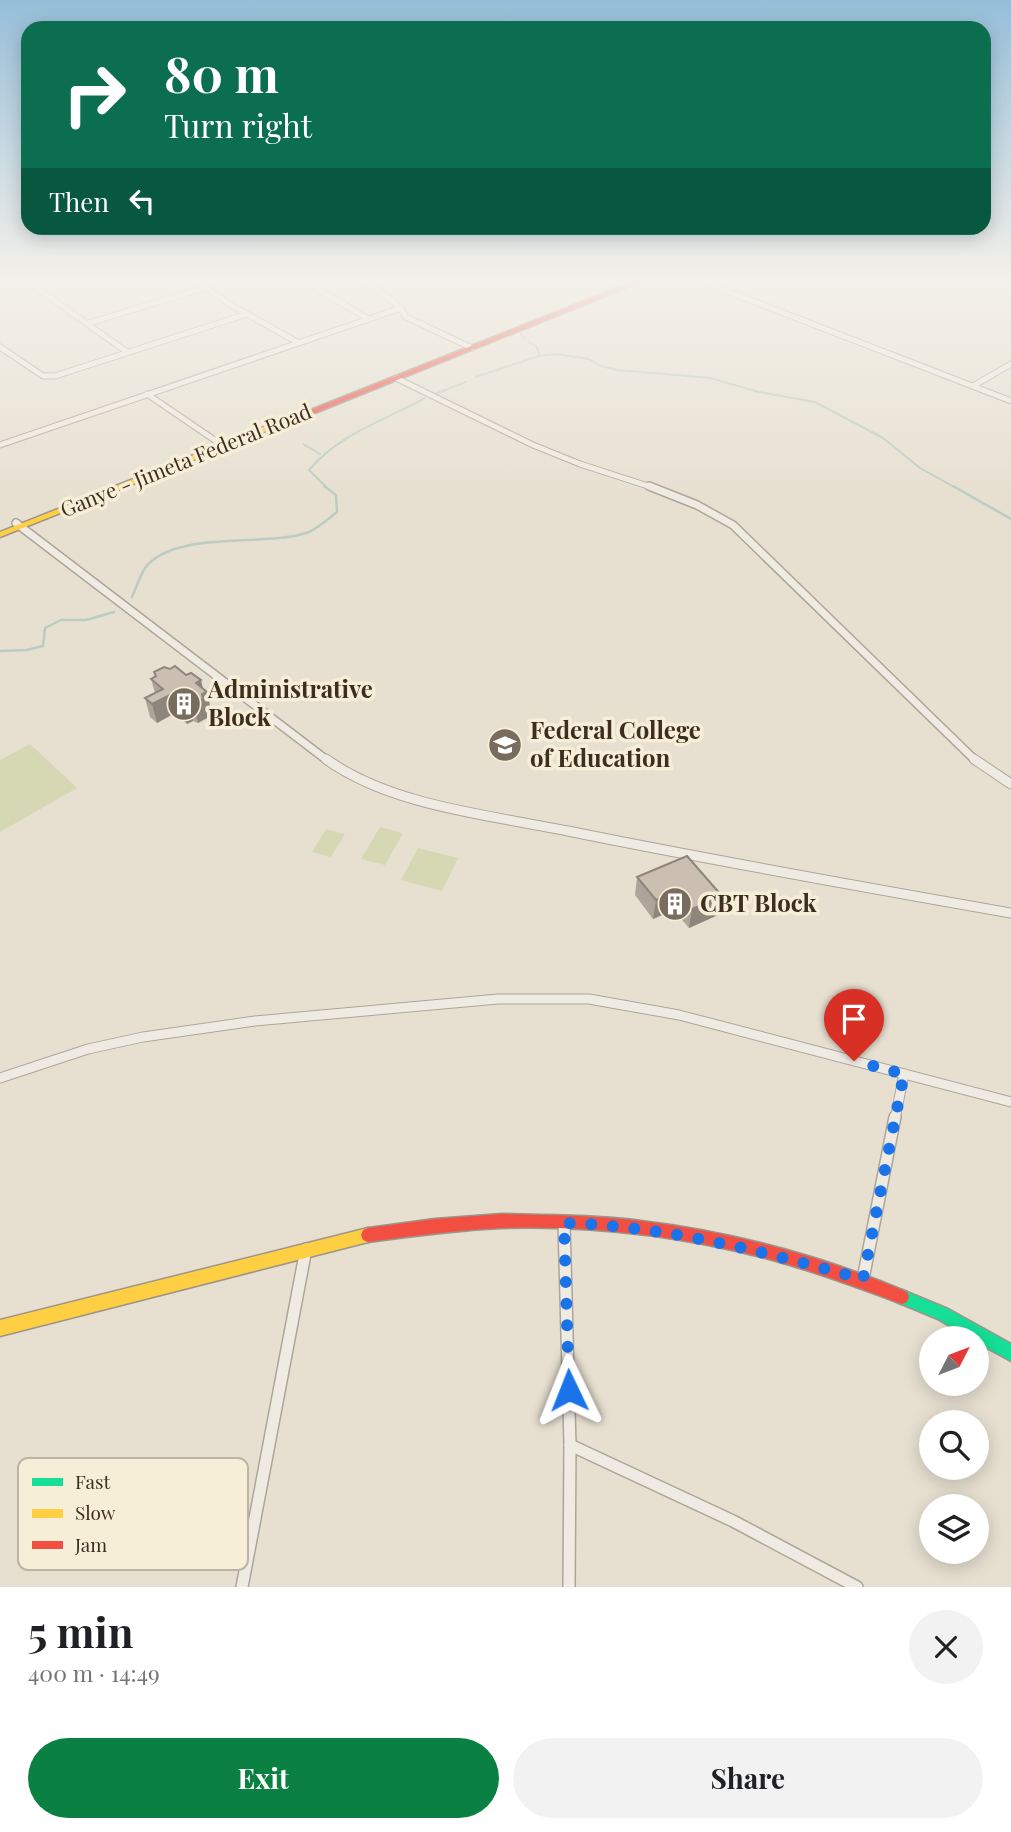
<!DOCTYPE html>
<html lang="en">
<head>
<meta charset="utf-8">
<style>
  body { margin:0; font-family:"Playfair Display",serif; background:#f2f2f2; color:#202124; height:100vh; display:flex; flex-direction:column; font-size:26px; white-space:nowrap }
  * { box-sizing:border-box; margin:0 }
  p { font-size:23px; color:#757577 }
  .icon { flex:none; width:38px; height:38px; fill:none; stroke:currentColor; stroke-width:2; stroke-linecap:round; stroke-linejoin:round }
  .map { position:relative; height:1587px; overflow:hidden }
  .side { display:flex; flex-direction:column; background:#fff; flex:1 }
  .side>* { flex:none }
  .banner { position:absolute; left:21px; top:21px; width:970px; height:214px; border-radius:21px; box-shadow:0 4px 18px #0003; background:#0b6e4f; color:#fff; overflow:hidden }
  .needle { width:46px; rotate:48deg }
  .controls { position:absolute; left:919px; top:1326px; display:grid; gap:14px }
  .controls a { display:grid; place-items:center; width:70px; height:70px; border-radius:50%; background:#fff; box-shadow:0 4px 18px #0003; font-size:35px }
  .pin { position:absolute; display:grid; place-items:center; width:60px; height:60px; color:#fff; margin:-72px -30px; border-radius:50% 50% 50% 0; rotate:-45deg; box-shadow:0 0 7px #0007 }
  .pin .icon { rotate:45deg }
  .me { position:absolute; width:77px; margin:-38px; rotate:358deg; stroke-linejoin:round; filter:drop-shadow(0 0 5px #0008) }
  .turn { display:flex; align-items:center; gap:24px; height:147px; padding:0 28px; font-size:32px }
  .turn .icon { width:91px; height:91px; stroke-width:2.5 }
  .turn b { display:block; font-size:49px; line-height:60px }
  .then { display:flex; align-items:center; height:66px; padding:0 28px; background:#0003; gap:14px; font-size:26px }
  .round { display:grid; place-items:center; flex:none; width:74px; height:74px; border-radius:37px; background:#f2f2f2 }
  .overview { display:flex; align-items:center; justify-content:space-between; height:119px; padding:0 28px }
  h1 { font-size:42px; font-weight:700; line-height:52px }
  .action { display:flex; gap:14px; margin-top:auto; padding:14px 28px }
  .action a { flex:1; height:80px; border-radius:42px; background:#0b8043; color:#fff; font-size:28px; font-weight:700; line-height:80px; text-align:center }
  .action a+a { background:#f2f2f2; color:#202124 }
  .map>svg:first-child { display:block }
  .green { fill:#d6d7b3 }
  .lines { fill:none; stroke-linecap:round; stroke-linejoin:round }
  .stream-far1 { stroke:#bcccc2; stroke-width:2 }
  .stream { stroke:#bcccc2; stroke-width:2.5 }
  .street-far3-casing { stroke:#ada599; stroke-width:7 }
  .street-far2-casing { stroke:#ada599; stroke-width:10 }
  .street-far1-casing { stroke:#ada599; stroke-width:11 }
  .street-casing { stroke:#ada599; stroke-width:14 }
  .fast-casing { stroke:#9c958a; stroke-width:3 }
  .slow-casing { stroke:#9c958a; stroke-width:3 }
  .jam-casing { stroke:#9c958a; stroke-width:3 }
  .street-far3 { stroke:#efebe3; stroke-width:5 }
  .street-far2 { stroke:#efebe3; stroke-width:7 }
  .street-far1 { stroke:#efebe3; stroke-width:9 }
  .street { stroke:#efebe3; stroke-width:11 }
  .fast { fill:#16e098; fill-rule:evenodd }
  .slow { fill:#ffcf43; fill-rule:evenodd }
  .jam { fill:#f24e42; fill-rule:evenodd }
  .wall { fill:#afa499 }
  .shaded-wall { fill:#8e867d }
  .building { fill:#cbbfb2; stroke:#8e867d; stroke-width:2 }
  .route { stroke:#1a73e8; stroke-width:12; stroke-dasharray:0 21.6 }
  .labels { text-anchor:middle; stroke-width:7; stroke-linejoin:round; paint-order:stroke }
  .far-street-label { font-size:21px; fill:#3d2e20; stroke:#f7eed8 }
  .poi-label { font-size:24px; font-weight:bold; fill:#3d2e20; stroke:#f7eed8; text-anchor:start }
  .key { fill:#f7eed8; stroke:#bfb4a1; stroke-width:2 }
  .key-label { font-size:19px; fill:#3d2e20 }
</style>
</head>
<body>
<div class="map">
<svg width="1011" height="1587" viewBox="0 0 1011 1587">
  <rect width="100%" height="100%" fill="#e7e0d1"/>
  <g class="green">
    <polygon points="30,744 77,788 0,832 0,760"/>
    <polygon points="380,827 403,833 385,865 361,859"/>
    <polygon points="326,829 345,834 331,857 312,852"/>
    <polygon points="418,848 458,858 442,891 401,880"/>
  </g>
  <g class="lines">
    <g class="stream-far1">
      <polyline points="521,334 525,339"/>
      <polyline points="529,342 537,347 539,355"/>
      <polyline points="476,377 539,356 556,354 589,359 600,366 618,370 710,378 759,392 815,402 883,438 920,468 956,488"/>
      <polyline points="435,394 466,382"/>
      <polyline points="303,444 320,454"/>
      <path d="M327,488L309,470C339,434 385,420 425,398"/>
    </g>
    <g class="stream">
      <polyline points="953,486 1011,519"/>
      <path d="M132,597C136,588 140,576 145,568C173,530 264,547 306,533C316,530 328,519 337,512L336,495L324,486"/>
      <polyline points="0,651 27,650 43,646 45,628 61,620 86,620 114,612"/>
    </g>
    <g class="street-far3-casing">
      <g id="street-far3">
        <polyline points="24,279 127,352"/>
        <polyline points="194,279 231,305 297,342"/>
        <polyline points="300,279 367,318"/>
        <path d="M358,279C375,290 396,299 406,317L472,348"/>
        <polyline points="696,279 1011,401"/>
        <polyline points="89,323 204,288"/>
        <polyline points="0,347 43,376 55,376 247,314"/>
        <polyline points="396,378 533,445 580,464 654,488"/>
        <polyline points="973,386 1011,364"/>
        <polyline points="147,394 219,443"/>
        <polyline points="0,445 401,308"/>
      </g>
    </g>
    <g class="street-far2-casing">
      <g id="street-far2">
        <polyline points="649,486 697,505 733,525 976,761"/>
        <polyline points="16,523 328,761"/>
      </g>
    </g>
    <g class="street-far1-casing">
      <g id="street-far1">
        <path d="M326,759C391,806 490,815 568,831C715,861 863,887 1011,913"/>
        <polyline points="974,759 1011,784"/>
        <polyline points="0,1078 88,1049 143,1037 255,1021 498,999 589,999 679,1015 1011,1102"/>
        <polyline points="895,1119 904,1074"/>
      </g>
    </g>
    <g class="street-casing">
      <g id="street">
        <polyline points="564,1223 570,1445 569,1587"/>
        <polyline points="863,1279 895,1117"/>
        <polyline points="570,1445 733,1521 857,1587"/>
        <polyline points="242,1587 306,1249"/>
      </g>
    </g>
    <g class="fast-casing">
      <polygon id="fast" points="902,1290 948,1309 1011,1344 1011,1361 976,1342 976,1339 971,1339 938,1319 897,1302 895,1297 897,1292"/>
    </g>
    <g class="slow-casing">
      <g id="slow">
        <polygon points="279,421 286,423 0,537 0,532"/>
        <polygon points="368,1228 373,1230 375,1235 373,1240 368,1242 0,1336 0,1320"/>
      </g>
    </g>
    <g class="jam-casing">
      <g id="jam">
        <polygon points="639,279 648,279 285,425 278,423"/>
        <path d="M502,1214C548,1215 595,1215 641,1221C732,1232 822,1256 907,1292L909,1297L907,1302L902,1304C860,1288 819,1273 776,1261C688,1237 592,1225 501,1228C456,1230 412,1236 368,1242L363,1240L361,1235L363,1230L368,1228L435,1219Z"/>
      </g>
    </g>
    <use href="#street-far3" class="street-far3"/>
    <use href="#street-far2" class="street-far2"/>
    <use href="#street-far1" class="street-far1"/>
    <use href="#street" class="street"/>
    <use href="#fast" class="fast"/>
    <use href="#slow" class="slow"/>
    <use href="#jam" class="jam"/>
  </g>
  <g class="wall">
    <polygon points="151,679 203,689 211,710 207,713 207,718 198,723 193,721 187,724 175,713 157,723 150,717 145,698 155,693"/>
    <polygon points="687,856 718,915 689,928 677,914 669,912 653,919 635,895 637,877"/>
  </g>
  <g class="shaded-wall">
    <polygon points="201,680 204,693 207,692 211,710 207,713 207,718 198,723 193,704 196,683"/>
    <polygon points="170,695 175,713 157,723 152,704"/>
    <polygon points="188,702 193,721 187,724 182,705"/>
    <polygon points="671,894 669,912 653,919 656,900"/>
    <polygon points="722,896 718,915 689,928 692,909"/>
  </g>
  <g class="building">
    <polygon points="175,666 186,675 191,673 201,680 196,683 207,692 202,694 203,699 193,704 188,702 182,705 170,695 152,704 145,698 163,689 151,679 156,676 154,672 164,667 170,669"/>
    <polygon points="687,856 722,896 692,909 680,895 671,894 656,900 637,877"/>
  </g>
  <linearGradient id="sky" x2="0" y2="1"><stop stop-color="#96bed9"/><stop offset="0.56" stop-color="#f4f1ea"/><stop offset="1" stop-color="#f4f1ea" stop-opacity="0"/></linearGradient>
  <rect width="1011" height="501" fill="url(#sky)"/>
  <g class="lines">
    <path class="route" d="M569,1390L564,1223C666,1226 764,1252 863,1279L904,1074L854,1061"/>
  </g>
  <defs>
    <g id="building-disc" transform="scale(1.75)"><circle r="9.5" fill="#786c5e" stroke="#f7eed8"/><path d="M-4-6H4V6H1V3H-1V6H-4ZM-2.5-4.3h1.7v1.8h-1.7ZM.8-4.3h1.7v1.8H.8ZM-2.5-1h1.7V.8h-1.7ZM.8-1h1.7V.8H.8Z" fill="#fff"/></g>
    <g id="school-disc" transform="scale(1.75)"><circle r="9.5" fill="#786c5e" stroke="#f7eed8"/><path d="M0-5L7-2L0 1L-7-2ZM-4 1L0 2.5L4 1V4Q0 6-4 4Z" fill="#fff"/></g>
  </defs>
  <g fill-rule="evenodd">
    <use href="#building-disc" x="184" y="704"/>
    <use href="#school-disc" x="505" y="745"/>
    <use href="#building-disc" x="675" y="904"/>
  </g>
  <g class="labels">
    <g class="far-street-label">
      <text transform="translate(186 461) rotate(-22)" y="7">Ganye - Jimeta Federal Road</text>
    </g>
    <g class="poi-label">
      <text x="208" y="698">Administrative<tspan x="208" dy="28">Block</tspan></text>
      <text x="530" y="739">Federal College<tspan x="530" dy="28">of Education</tspan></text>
      <text x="700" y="912">CBT Block</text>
    </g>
  </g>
  <rect x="18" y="1458" width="230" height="112" rx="10" class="key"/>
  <rect x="32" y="1478" width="31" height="8" fill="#16e098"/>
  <rect x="32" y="1509" width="31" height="9" fill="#ffcf43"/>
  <rect x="32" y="1541" width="31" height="8" fill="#f24e42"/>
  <g class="key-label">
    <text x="75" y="1489">Fast</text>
    <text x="75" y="1520">Slow</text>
    <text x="75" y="1552">Jam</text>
  </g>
</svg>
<div class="controls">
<a><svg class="needle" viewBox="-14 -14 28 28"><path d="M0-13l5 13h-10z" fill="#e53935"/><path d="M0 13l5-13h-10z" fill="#757577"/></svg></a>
<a><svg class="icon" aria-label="search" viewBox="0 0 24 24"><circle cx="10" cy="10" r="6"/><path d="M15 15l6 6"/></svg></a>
<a><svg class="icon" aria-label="layers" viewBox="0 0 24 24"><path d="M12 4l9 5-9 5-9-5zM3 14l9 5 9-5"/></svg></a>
</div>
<div class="pin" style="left:854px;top:1061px;background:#d93025"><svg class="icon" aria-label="arrive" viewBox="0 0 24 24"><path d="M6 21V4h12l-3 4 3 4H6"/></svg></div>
<svg class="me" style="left:569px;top:1390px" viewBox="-20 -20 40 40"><path d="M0-17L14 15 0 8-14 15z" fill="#1a73e8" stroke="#fff" stroke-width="4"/></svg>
<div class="banner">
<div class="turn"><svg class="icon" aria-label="right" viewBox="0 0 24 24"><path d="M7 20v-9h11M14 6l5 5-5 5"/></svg><div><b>80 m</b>Turn right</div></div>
<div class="then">Then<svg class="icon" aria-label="left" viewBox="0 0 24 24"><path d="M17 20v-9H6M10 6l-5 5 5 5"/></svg></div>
</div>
</div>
<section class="side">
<div class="overview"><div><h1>5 min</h1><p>400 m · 14:49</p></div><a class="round"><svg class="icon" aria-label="close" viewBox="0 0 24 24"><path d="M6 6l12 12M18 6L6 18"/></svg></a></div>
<div class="action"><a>Exit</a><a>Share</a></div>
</section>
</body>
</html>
